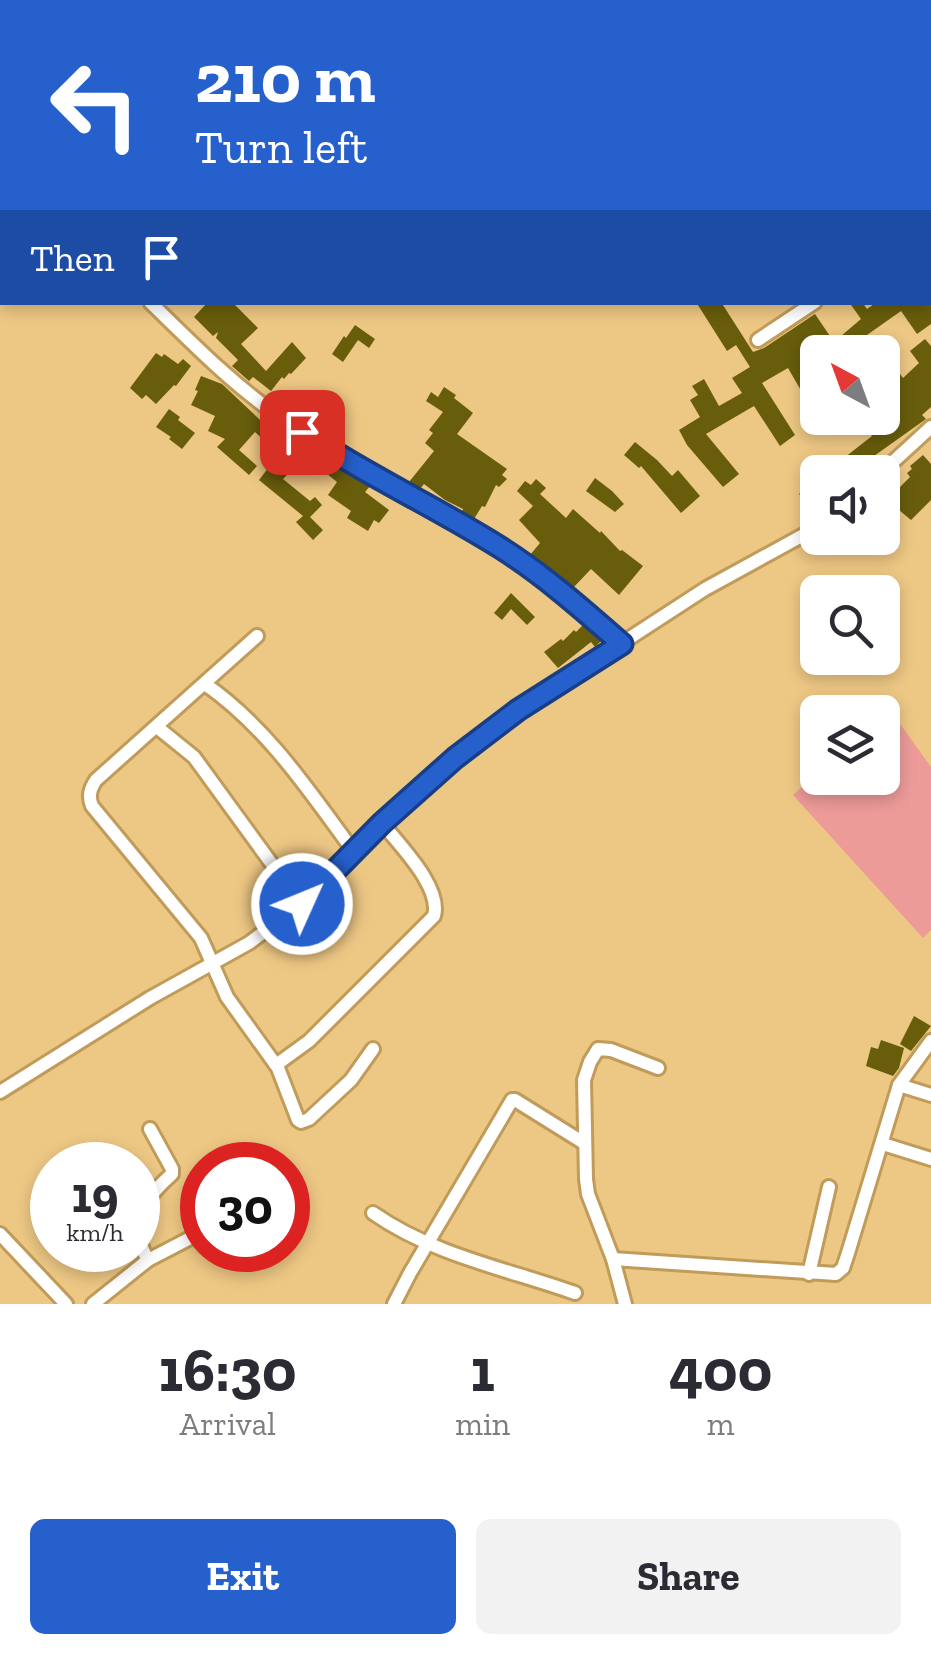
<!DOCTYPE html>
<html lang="en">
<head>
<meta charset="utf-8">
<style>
  body { margin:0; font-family:"Zilla Slab",serif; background:#f2f2f3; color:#2b2b33; height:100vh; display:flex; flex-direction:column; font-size:38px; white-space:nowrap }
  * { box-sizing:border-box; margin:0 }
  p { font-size:32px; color:#7c7c81 }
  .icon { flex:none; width:55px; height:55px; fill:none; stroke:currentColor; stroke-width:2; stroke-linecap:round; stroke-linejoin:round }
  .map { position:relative; height:1304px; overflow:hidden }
  .panel { display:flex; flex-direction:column; background:#fff; flex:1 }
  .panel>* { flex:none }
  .top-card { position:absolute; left:0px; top:0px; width:932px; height:305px; box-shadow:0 5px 15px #0003; background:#2560cd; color:#fff; overflow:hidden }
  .needle { width:65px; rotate:319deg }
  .controls { position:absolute; left:800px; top:335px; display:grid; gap:20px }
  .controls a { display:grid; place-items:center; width:100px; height:100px; border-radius:15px; background:#fff; box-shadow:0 5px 15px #0003; font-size:50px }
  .speed { position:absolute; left:30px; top:1142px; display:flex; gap:20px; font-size:50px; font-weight:700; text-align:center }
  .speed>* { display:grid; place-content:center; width:130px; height:130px; border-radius:50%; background:#fff; box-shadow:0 5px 15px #0003; line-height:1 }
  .speed small { font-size:25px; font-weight:400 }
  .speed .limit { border:15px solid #d22; background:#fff; color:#111 }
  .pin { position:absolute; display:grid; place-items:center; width:85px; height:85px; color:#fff; margin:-42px; border-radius:20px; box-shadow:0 5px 15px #0006 }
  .me { position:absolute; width:110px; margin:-55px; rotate:46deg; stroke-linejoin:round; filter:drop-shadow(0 0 8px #0008) }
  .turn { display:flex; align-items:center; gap:35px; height:210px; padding:0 30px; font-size:45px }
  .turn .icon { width:130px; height:130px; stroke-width:2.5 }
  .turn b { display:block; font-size:70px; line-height:85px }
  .then { display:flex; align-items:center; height:95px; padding:0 30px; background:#0003; gap:20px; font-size:38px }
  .eta { display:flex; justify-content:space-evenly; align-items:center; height:170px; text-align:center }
  .eta b { font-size:60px; font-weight:700; line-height:70px }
  .cta { display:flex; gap:20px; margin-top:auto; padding:20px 30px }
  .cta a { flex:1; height:115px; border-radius:15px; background:#2560cd; color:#fff; font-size:40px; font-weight:700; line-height:115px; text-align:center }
  .cta a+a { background:#f2f2f3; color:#2b2b33 }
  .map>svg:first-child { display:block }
  .green { fill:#ec9b99 }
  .building { fill:#685d0b }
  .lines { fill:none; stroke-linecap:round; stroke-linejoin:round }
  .minor-casing { stroke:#c09b59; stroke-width:18 }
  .minor { stroke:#fff; stroke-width:12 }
  .route-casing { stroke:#183e85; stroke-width:25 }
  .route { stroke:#2560cd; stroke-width:18 }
</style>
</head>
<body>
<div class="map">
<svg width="931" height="1304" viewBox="0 0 931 1304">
  <rect width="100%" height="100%" fill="#edc784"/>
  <polygon class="green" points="890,710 931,767 931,930 923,938 793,795 817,773 818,778 882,778 883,716"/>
  <g class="building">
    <polygon points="208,302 232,302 258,328 241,344 266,371 292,342 306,358 291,374 289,373 284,379 282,377 271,391 253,377 249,381 232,366 238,360 216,338 218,332 213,336 194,317"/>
    <polygon points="696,302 721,302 753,352 764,348 815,314 834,342 861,319 849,302 862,302 867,309 877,302 931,302 931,324 917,334 901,311 867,335 880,352 800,352 818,383 818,420 788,368 762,383 795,435 780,446 754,406 706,434 739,474 723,487 687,445 679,430 700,417 690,400 698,395 692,386 704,379 719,406 742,393 732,378 750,367 736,345 727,351"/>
    <polygon points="355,325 375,339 369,348 358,340 343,362 332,354 344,336 346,338"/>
    <polygon points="925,339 931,346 931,407 922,415 926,419 874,456 877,460 862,472 826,472 872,436 870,434 879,427 872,418 882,418 882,356 889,364 891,362 903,378 919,363 910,351"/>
    <polygon points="156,353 162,357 164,354 178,364 183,359 191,366 176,386 174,385 156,404 146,395 142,399 130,388"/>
    <polygon points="201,376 222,384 276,435 281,430 312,450 283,479 310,501 315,497 322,505 310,517 323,530 313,540 296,522 303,516 259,480 279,454 255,432 239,450 257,466 249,475 217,447 225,439 208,431 215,416 191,405 198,391 195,390"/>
    <polygon points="444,387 456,395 454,398 473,413 457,434 507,469 502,475 507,479 499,487 496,485 485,507 482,506 474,519 462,512 463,509 445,500 424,484 420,489 409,482 434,451 425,443 433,433 429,430 443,412 426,401 431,392 438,397"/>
    <polygon points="169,409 180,417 178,420 195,433 182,449 169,439 171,437 156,427"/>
    <polygon points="635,442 657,460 672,476 678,470 700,496 681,513 641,466 639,468 624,455"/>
    <polygon points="923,455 931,464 931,500 911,520 887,500 910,477 907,473 912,469 910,466"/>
    <polygon points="328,460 344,472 346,470 370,484 371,485 365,492 389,510 379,523 374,520 368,531 347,518 351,511 328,495 337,482 321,469"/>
    <polygon points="595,478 612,491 624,504 615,512 586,491"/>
    <polygon points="536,479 546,488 540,494 566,518 573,509 600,533 601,531 620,551 622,550 643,566 619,595 591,569 573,588 530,555 540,543 519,520 533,506 517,491 525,481 531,485"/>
    <polygon points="818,479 818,517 817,517 799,494"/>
    <polygon points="511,593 535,617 527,625 511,609 502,620 494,613"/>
    <polygon points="584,624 602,640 595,647 591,642 558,668 544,652 561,639 563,641 574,630 576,632"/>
    <polygon points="914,1016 931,1026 911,1051 900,1044"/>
    <polygon points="881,1040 904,1048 899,1068 893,1076 866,1066 871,1047 878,1049"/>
  </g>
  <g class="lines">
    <g class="minor-casing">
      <g id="minor">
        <polyline points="817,0 819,2"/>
        <polyline points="116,2 119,0"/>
        <polyline points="293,2 295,0"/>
        <polyline points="414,2 414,0"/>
        <polyline points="930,31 931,31"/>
        <polyline points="930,287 931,288"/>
        <path d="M150,302C191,342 230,382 277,415C350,467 433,503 508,552C549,579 585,612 622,644"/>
        <polyline points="758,340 815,302"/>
        <polyline points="882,472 931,427"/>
        <path d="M257,636L96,780C90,789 88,796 92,806L201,938L227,997L278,1068L298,1120L301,1122L309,1119L351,1080L373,1049"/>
        <path d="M205,684C267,727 310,792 354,852"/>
        <polyline points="157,727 194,757 301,904"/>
        <path d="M276,1065L309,1041L434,916C442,887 400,846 382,823"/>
        <polyline points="899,1085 931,1095"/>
        <polyline points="0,1092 150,998 249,943 310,897 382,823 436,773 519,710 705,589 818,527"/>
        <polyline points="883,1144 931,1159"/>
        <path d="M373,1213C433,1255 507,1269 575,1293"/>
        <polyline points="0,1234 66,1304"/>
        <polyline points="613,1259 836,1274 843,1268 848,1253 899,1085 931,1041"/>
        <path d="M148,1260C126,1222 144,1199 172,1174V1169L150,1129"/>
        <polyline points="809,1274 829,1187"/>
        <polyline points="93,1304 148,1260 202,1232"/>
        <polyline points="394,1304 410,1273 512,1100 515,1100 584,1143"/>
        <polyline points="625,1304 613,1259 588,1194 586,1179 584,1080 590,1062 598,1049 611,1050 658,1068"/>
      </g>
    </g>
    <use href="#minor" class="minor"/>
  </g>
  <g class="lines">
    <g class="route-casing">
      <path id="route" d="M302,904L382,823L455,758L518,710L622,644C583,610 545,576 501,548C436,507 366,475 302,432"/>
    </g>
    <use href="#route" class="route"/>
  </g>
</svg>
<div class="controls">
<a><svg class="needle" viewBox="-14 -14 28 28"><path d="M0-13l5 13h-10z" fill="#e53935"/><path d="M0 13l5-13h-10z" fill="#7c7c81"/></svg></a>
<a><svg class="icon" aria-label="sound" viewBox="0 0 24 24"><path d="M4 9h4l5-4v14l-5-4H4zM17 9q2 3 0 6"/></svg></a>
<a><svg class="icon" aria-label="search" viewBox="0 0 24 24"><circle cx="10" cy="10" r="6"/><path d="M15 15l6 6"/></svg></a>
<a><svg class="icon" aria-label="layers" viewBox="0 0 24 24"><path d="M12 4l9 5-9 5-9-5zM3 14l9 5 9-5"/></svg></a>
</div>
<div class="speed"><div>19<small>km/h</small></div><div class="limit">30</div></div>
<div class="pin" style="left:302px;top:432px;background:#d93025"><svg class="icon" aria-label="arrive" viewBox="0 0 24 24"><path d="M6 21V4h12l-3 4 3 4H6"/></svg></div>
<svg class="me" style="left:302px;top:904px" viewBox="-20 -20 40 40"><circle r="17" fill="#2560cd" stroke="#fff" stroke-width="3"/><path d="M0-11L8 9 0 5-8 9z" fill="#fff"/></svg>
<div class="top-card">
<div class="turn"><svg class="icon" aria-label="left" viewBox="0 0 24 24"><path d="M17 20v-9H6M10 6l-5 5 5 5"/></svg><div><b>210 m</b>Turn left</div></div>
<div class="then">Then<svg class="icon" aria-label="arrive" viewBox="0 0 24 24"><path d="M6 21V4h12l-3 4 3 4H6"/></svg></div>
</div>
</div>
<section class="panel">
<div class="eta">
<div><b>16:30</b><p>Arrival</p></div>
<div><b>1</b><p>min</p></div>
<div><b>400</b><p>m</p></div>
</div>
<div class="cta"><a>Exit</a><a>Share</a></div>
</section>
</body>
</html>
